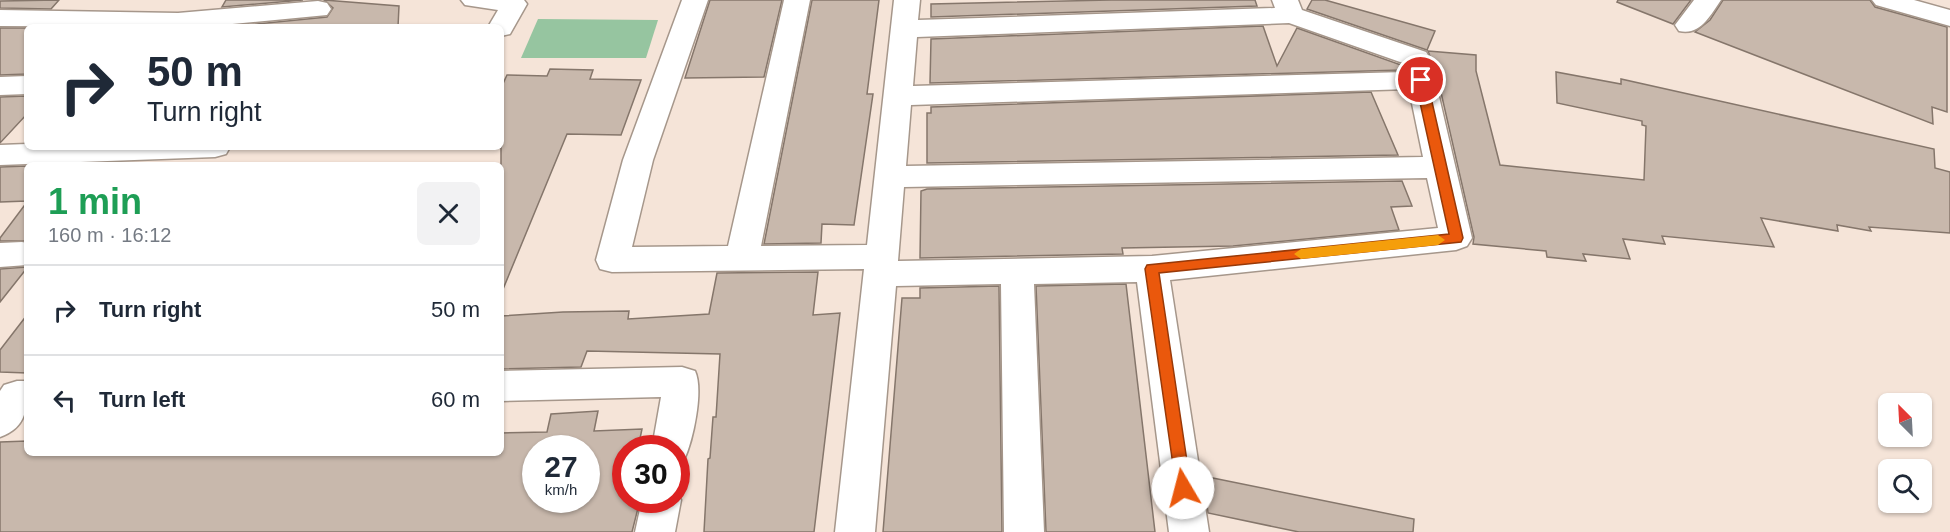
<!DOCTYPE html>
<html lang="en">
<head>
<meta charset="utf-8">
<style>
  body { margin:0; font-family:Arial,sans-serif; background:#f2f2f3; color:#1f2937; height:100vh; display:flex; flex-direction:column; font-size:22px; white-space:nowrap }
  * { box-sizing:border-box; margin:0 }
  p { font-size:20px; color:#747a83 }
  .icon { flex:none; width:33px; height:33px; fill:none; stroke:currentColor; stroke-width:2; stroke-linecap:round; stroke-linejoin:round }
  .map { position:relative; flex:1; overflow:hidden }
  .sheet { position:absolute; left:24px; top:162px; width:480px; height:294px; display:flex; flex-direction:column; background:#fff; border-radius:9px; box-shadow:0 2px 4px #0004 }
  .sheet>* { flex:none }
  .top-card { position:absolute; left:24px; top:24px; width:480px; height:126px; border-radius:9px; box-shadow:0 2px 4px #0004; background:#fff; color:#1f2937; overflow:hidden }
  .needle { width:39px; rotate:336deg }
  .controls { position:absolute; left:1878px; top:393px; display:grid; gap:12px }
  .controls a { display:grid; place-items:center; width:54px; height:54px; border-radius:9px; background:#fff; box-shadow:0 2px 4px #0004; font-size:30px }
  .speed { position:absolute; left:522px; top:435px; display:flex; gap:12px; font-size:30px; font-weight:700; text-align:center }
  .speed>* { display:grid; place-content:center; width:78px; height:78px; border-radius:50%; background:#fff; box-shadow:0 2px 4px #0004; line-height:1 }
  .speed small { font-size:15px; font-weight:400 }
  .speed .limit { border:9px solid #d22; background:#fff; color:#111 }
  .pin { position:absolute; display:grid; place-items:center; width:51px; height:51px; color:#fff; margin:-26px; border:3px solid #fff; border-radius:50%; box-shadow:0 2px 6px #0007 }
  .me { position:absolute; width:66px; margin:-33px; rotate:352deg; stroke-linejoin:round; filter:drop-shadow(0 0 4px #0008) }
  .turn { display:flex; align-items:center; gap:21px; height:126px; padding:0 24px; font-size:27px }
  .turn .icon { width:78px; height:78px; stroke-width:2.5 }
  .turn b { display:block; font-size:42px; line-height:51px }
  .round { display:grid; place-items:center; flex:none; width:63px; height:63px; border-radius:9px; background:#f2f2f3 }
  .overview { display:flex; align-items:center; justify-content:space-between; height:102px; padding:0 24px }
  h1 { font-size:36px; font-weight:700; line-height:45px; color:#1e9e55 }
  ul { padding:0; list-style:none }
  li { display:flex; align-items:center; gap:18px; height:90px; padding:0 24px; border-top:2px solid #e0e1e3 }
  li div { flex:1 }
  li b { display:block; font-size:22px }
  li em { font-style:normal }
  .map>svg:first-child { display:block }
  .green { fill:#96c5a0 }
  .building { fill:#c8b8ac; stroke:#85766b; stroke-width:1.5; fill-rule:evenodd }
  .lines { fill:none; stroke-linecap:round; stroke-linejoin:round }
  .minor-casing { stroke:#a6978b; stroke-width:3 }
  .minor { fill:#fff; fill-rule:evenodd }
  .route { fill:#ea580c; stroke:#983908; stroke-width:1.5 }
  .slow { fill:#f59e0b }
</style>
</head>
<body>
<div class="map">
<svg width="1950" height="532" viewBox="0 0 1950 532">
  <rect width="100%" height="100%" fill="#f5e4d8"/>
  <polygon class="green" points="538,19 658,20 646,58 521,58"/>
  <g class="building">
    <polygon points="59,0 51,9 0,8 0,1"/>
    <polygon points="226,0 303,0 222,7"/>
    <polygon points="324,0 399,6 398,27 225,27 327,17 333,8"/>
    <polygon points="710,0 782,0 764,77 685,78"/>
    <polygon points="812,0 879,0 867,94 873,94 854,225 822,224 821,243 764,244"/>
    <polygon points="1111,0 1255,0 1257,6 931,17 931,4"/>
    <polygon points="1312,0 1325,0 1435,31 1427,50 1307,9"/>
    <polygon points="1618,0 1691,0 1673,24 1617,2"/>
    <polygon points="1723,0 1870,0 1875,7 1947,27 1947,112 1932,107 1933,124 1695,32 1710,20"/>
    <polygon points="1263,26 1277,66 1297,28 1401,65 1402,70 930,83 931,39"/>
    <polygon points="0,28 27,28 27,74 0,75"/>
    <polygon points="1428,51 1476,55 1476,71 1500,165 1644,180 1646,126 1642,125 1642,121 1557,103 1556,72 1621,84 1621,79 1934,149 1935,168 1950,172 1950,233 1869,227 1871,231 1837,225 1838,231 1761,218 1774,247 1662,236 1665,244 1623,239 1630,259 1583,254 1586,261 1547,257 1546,251 1473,244 1474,237 1437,75"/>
    <polygon points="550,69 593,70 590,79 641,80 621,135 567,134 501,294 501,88 507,75 547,76"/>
    <polygon points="1371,92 1398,155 927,163 927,113 931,113 931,107"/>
    <polygon points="27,96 27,114 0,143 0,97"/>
    <polygon points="27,166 27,201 0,202 0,167"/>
    <polygon points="1402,181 1412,206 1391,207 1399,230 1233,246 1122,248 1123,254 920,258 921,191 927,189"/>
    <polygon points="27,202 27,241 0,241 0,238"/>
    <polygon points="27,267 27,268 0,302 0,269"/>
    <polygon points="818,272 813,315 840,313 814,532 704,532 708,459 710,458 713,417 716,417 720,354 587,351 581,367 501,369 501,316 563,312 629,311 628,319 709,314 717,273"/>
    <polygon points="1126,284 1155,532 1046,532 1036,286"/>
    <polygon points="999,286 1002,532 883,532 902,298 920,298 920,288"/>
    <polygon points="27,315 27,373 0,372 0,350"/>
    <path d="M598,411L594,431L642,429L638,448H626V500H640L632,532H0V442L27,441V453H501V433L547,432L551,414ZM536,448H586V500H536Z"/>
    <polygon points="1208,477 1414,519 1413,532 1299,532 1208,513 1206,496"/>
  </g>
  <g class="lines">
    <g class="minor-casing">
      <g id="minor">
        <polygon points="461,0 524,0 527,4 510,34 501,36 501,27 488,27 498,10 465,5"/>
        <path d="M682,0H708L653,160L632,247L728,246L784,0H810L761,246L867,245L894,0H920L918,20L1275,8L1272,0H1298L1302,10L1426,52L1430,58L1472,238L1467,246L1456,250L1170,280L1209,532H1169L1137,282L1034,284L1044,532H1004L1001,284L896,286L875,532H835L864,269L612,272L600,269L596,260L623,160ZM1289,23L1403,63L1405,72L913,86L917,37ZM1409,89L1423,157L906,166L911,105ZM1427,178L1438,228L1152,256L898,261L904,187Z"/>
        <path d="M1694,0H1721C1710,16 1700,36 1679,31L1675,25Z"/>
        <polygon points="1872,0 1914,0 1950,10 1950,26 1876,5"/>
        <polygon points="318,1 327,3 331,9 327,15 201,27 0,26 0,10 178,13"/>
        <polygon points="27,76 27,94 0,95 0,77"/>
        <polygon points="27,144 27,147 230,147 226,154 215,157 0,165 0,145"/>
        <polygon points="22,242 27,243 27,265 0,267 0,243"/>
        <path d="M682,367L695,371C704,390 693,441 684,460L676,462V448H652L661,397L501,401V371Z"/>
        <path d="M17,381H27C27,407 28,427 0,437V391L4,385Z"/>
        <polygon points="676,491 681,500 675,532 635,532 642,500 676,500"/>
      </g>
    </g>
    <use href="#minor" class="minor"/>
  </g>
  <polygon class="route" points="1421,76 1427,80 1463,238 1461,242 1159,273 1191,488 1188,493 1183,495 1177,493 1145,269 1147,265 1449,234 1415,80"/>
  <polygon class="slow" points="1438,235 1445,240 1438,245 1301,259 1294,254 1301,249"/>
</svg>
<div class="controls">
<a><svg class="needle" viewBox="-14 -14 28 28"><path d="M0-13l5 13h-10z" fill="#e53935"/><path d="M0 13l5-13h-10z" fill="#747a83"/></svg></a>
<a><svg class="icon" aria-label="search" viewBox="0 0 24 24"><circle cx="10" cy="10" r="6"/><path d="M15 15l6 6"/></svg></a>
</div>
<div class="speed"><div>27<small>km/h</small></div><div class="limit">30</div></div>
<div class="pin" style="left:1421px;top:80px;background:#d93025"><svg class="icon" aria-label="arrive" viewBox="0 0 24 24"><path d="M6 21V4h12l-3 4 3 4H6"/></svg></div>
<svg class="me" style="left:1183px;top:488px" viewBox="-20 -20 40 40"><circle r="19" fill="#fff"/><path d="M0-13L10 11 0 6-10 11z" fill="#ea580c"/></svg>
<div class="top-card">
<div class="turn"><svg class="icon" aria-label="right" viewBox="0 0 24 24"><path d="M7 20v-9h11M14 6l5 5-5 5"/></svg><div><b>50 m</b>Turn right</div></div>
</div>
<section class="sheet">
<div class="overview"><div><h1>1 min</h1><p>160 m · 16:12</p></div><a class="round"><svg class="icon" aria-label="close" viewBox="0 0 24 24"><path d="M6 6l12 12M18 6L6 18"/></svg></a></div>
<ul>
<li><svg class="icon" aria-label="right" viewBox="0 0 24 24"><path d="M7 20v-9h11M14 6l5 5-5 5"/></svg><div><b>Turn right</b></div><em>50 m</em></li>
<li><svg class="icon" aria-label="left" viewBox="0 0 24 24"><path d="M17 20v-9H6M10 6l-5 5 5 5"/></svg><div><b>Turn left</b></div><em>60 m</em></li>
</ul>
</section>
</div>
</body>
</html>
